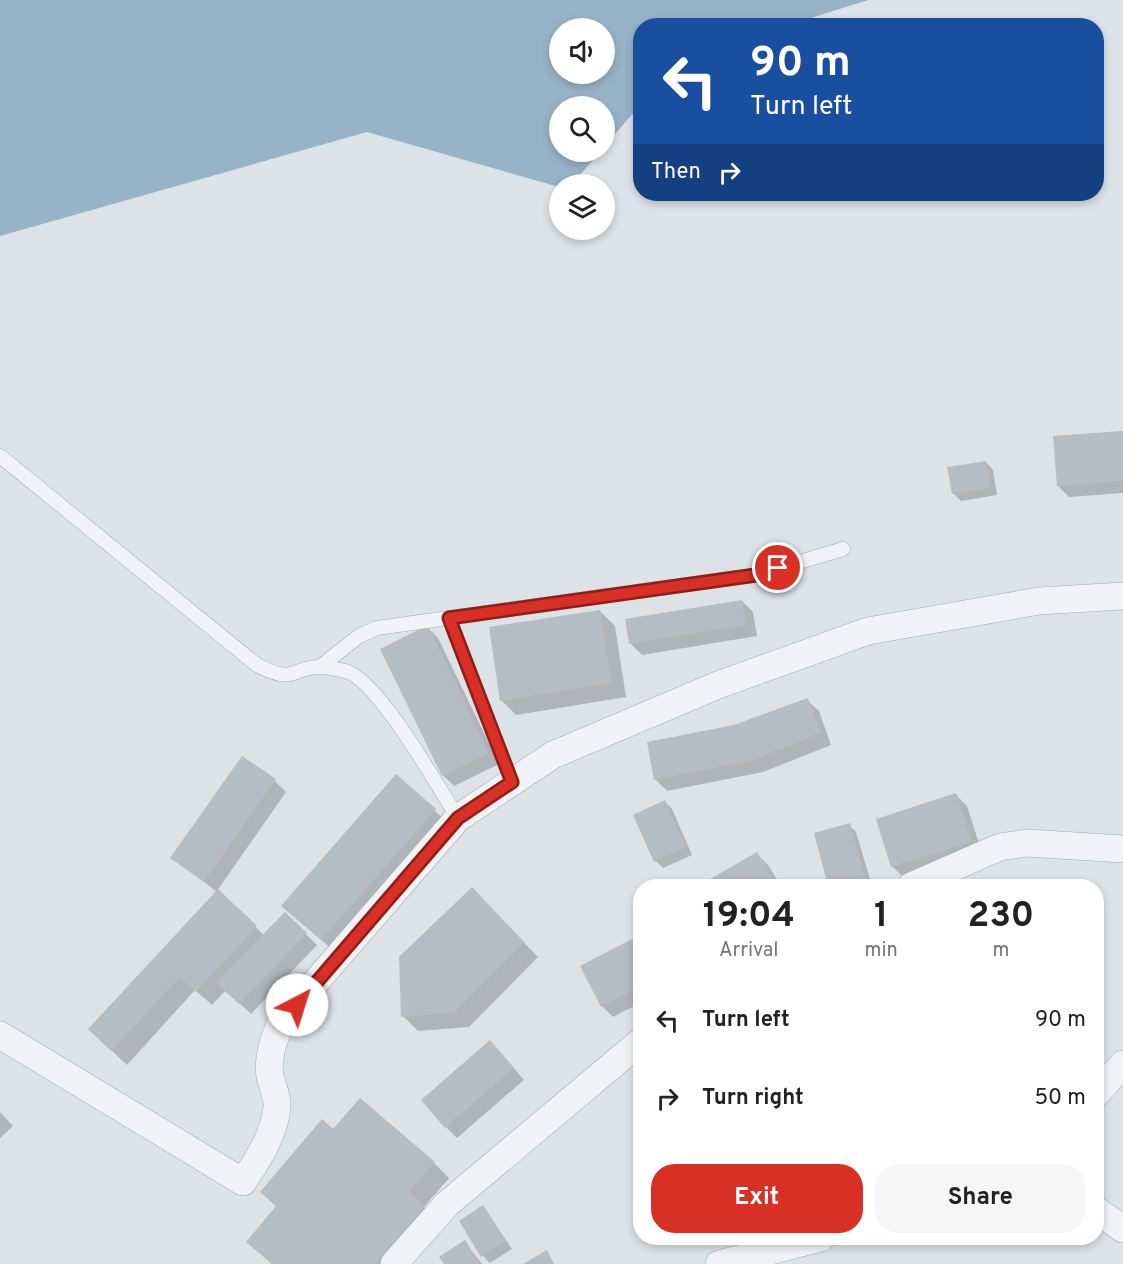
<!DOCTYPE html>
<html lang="en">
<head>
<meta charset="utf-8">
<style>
  body { margin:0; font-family:Overpass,sans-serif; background:#f6f6f6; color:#222; height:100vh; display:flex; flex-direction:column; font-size:22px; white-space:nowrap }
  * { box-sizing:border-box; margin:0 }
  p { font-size:20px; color:#767676 }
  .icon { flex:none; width:33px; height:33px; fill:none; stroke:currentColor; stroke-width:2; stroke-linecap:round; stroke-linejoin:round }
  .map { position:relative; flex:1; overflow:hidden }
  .side { position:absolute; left:633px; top:879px; width:471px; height:366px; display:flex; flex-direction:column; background:#fff; border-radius:24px; box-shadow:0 3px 9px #0003 }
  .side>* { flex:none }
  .hud { position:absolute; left:633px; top:18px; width:471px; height:183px; border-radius:24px; box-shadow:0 3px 9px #0003; background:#1a4fa0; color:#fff; overflow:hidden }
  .controls { position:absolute; left:549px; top:18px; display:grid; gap:12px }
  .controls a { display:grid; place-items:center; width:66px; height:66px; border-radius:50%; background:#fff; box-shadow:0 3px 9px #0003; font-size:30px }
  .pin { position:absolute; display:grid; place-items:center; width:51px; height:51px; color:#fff; margin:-26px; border:3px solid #fff; border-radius:50%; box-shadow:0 2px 6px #0007 }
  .me { position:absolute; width:66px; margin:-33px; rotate:40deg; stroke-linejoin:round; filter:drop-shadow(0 0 4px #0008) }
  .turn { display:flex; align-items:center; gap:21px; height:126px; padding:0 18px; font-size:27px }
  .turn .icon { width:78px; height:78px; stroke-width:2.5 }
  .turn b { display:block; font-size:42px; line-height:51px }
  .then { display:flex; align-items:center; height:57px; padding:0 18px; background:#0003; gap:12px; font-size:22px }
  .eta { display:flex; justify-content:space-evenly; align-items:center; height:102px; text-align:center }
  .eta b { font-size:36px; font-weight:700; line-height:42px }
  .cta { display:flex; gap:12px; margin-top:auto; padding:12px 18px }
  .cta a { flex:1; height:69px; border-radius:24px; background:#d93025; color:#fff; font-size:24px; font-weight:700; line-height:69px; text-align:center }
  .cta a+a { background:#f6f6f6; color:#222 }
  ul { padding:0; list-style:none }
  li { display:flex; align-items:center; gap:18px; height:78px; padding:0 18px }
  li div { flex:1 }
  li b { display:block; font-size:22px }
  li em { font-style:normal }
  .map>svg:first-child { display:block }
  .water { fill:#97b3c8; fill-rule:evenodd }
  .shadow { fill:#0003 }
  .building { fill:#b4bcc4 }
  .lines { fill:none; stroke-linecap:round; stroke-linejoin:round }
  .lane-casing { stroke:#a2a9b1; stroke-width:15 }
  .street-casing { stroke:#a2a9b1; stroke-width:28 }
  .lane { stroke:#f0f2f6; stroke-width:14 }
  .street { stroke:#f0f2f6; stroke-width:27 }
  .route-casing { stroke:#8d1f18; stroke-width:15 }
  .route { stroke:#d93025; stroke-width:10 }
</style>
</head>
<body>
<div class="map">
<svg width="1123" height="1264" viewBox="0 0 1123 1264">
  <rect width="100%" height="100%" fill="#dde2e7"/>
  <path class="water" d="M0,0H868L814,17L797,25L640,26V105L605,146L604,106H560V152H600L572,184H560L559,187L367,132L0,236ZM560,28H604V74H560Z"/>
  <g class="shadow">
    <polygon points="1123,432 1123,493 1069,497 1058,486"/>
    <polygon points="986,462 993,470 997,495 961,501 953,493"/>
    <polygon points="742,601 753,612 757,636 642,655 630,643"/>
    <polygon points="600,611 615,626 626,697 516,715 501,700"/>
    <polygon points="427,627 438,638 499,764 454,786 443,775"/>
    <polygon points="807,700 819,711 831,745 763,772 667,791 656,780 735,726"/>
    <polygon points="397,776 450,825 337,954 284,906"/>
    <polygon points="275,781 286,792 217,891 264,935 285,914 317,945 251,1014 226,990 212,1005 195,990 127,1065 105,1044 217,892 172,857"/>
    <polygon points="956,795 967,806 982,853 904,878 893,867 878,819"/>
    <polygon points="665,802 672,809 692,855 663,868 656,861"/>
    <polygon points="849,825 856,832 872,886 830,886 816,834"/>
    <polygon points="757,854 768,865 781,886 701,886"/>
    <polygon points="487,904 538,957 469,1027 418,1031 403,1016"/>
    <polygon points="637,938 640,941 640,1003 613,1017 602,1006"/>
    <polygon points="501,1053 524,1080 457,1138 446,1127"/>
    <polygon points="0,1112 13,1126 0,1138"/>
    <polygon points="434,1163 449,1178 424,1207 439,1222 402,1264 272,1264 248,1241 277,1207 262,1192"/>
    <polygon points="483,1207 512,1249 490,1263 483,1256"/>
    <polygon points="465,1242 482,1264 445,1264"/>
  </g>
  <g class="building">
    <polygon points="1123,431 1123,481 1057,486 1053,436"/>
    <polygon points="986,461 991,488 952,494 947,467"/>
    <polygon points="742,600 746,625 629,644 625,619"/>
    <polygon points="600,610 612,683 500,701 489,627"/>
    <polygon points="428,625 489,753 442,776 380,649"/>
    <polygon points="808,698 821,733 751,761 654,780 647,742 734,725"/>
    <polygon points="242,756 276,779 204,882 170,858"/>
    <polygon points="396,774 436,809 321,940 281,906"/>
    <polygon points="956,793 972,842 891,867 876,819"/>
    <polygon points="665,800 686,847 654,862 633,815"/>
    <polygon points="850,823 867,884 828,886 814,833"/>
    <polygon points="757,852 778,886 698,886"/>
    <polygon points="472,887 524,942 453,1013 401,1017 399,957"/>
    <polygon points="218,889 257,926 196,992 180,977 111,1051 88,1029"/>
    <polygon points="285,912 307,933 239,1004 216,983"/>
    <polygon points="638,936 640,941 640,986 601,1007 580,966"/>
    <polygon points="490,1040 514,1068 445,1128 421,1100"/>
    <polygon points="360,1098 435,1162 409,1192 425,1206 375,1264 272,1264 246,1242 276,1206 260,1192 322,1119 333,1129"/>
    <polygon points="483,1205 506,1241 481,1257 459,1221"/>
    <polygon points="465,1240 480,1264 444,1264 439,1257"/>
    <polygon points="547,1250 554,1264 523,1264"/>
  </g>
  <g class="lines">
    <g class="lane-casing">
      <g id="lane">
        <path d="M0,456L257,665C296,686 291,666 322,667C329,667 338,670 345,671C377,678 438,787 458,818"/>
        <polyline points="449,618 512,782"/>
        <polyline points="321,666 359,636 377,628 756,575 843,549"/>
      </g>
    </g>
    <g class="street-casing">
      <g id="street">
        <polyline points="911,886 1000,847 1028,843 1123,849"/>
        <path d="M0,1035L243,1182C258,1159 274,1136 277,1107C278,1097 272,1086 270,1076C267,1057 274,1039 281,1022L458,818L553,755L718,685L868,631L1039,601L1123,596"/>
        <polyline points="1096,1094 1123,1064"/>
        <polyline points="1096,1210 1123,1229"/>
        <polyline points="394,1264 447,1204 640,1042"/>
        <polyline points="719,1264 821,1238"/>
      </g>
    </g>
    <use href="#lane" class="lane"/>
    <use href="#street" class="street"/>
  </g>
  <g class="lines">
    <g class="route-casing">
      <polyline id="route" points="297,1005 458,818 512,782 449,618 756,575 778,568"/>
    </g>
    <use href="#route" class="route"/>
  </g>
</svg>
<div class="controls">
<a><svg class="icon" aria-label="sound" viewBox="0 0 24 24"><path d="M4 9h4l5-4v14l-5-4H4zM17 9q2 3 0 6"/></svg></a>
<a><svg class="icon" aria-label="search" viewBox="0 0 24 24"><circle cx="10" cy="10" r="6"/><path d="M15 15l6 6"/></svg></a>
<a><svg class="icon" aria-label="layers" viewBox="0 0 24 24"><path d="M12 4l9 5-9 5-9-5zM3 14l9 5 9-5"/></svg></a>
</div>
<div class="pin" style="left:778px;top:568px;background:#d93025"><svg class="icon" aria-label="arrive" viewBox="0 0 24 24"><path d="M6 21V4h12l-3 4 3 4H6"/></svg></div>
<svg class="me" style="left:297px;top:1005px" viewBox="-20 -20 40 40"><circle r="19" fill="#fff"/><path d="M0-13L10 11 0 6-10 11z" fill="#d93025"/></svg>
<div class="hud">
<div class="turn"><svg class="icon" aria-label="left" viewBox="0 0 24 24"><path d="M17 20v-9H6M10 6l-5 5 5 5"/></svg><div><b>90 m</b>Turn left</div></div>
<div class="then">Then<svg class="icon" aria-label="right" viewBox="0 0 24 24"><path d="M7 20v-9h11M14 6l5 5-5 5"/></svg></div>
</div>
<section class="side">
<div class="eta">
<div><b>19:04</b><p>Arrival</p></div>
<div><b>1</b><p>min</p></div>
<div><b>230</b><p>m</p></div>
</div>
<ul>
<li><svg class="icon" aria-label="left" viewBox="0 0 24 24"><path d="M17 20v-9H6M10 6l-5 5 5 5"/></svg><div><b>Turn left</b></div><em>90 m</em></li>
<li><svg class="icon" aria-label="right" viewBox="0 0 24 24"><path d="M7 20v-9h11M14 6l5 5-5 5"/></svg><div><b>Turn right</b></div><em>50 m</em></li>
</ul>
<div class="cta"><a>Exit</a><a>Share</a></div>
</section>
</div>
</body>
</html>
